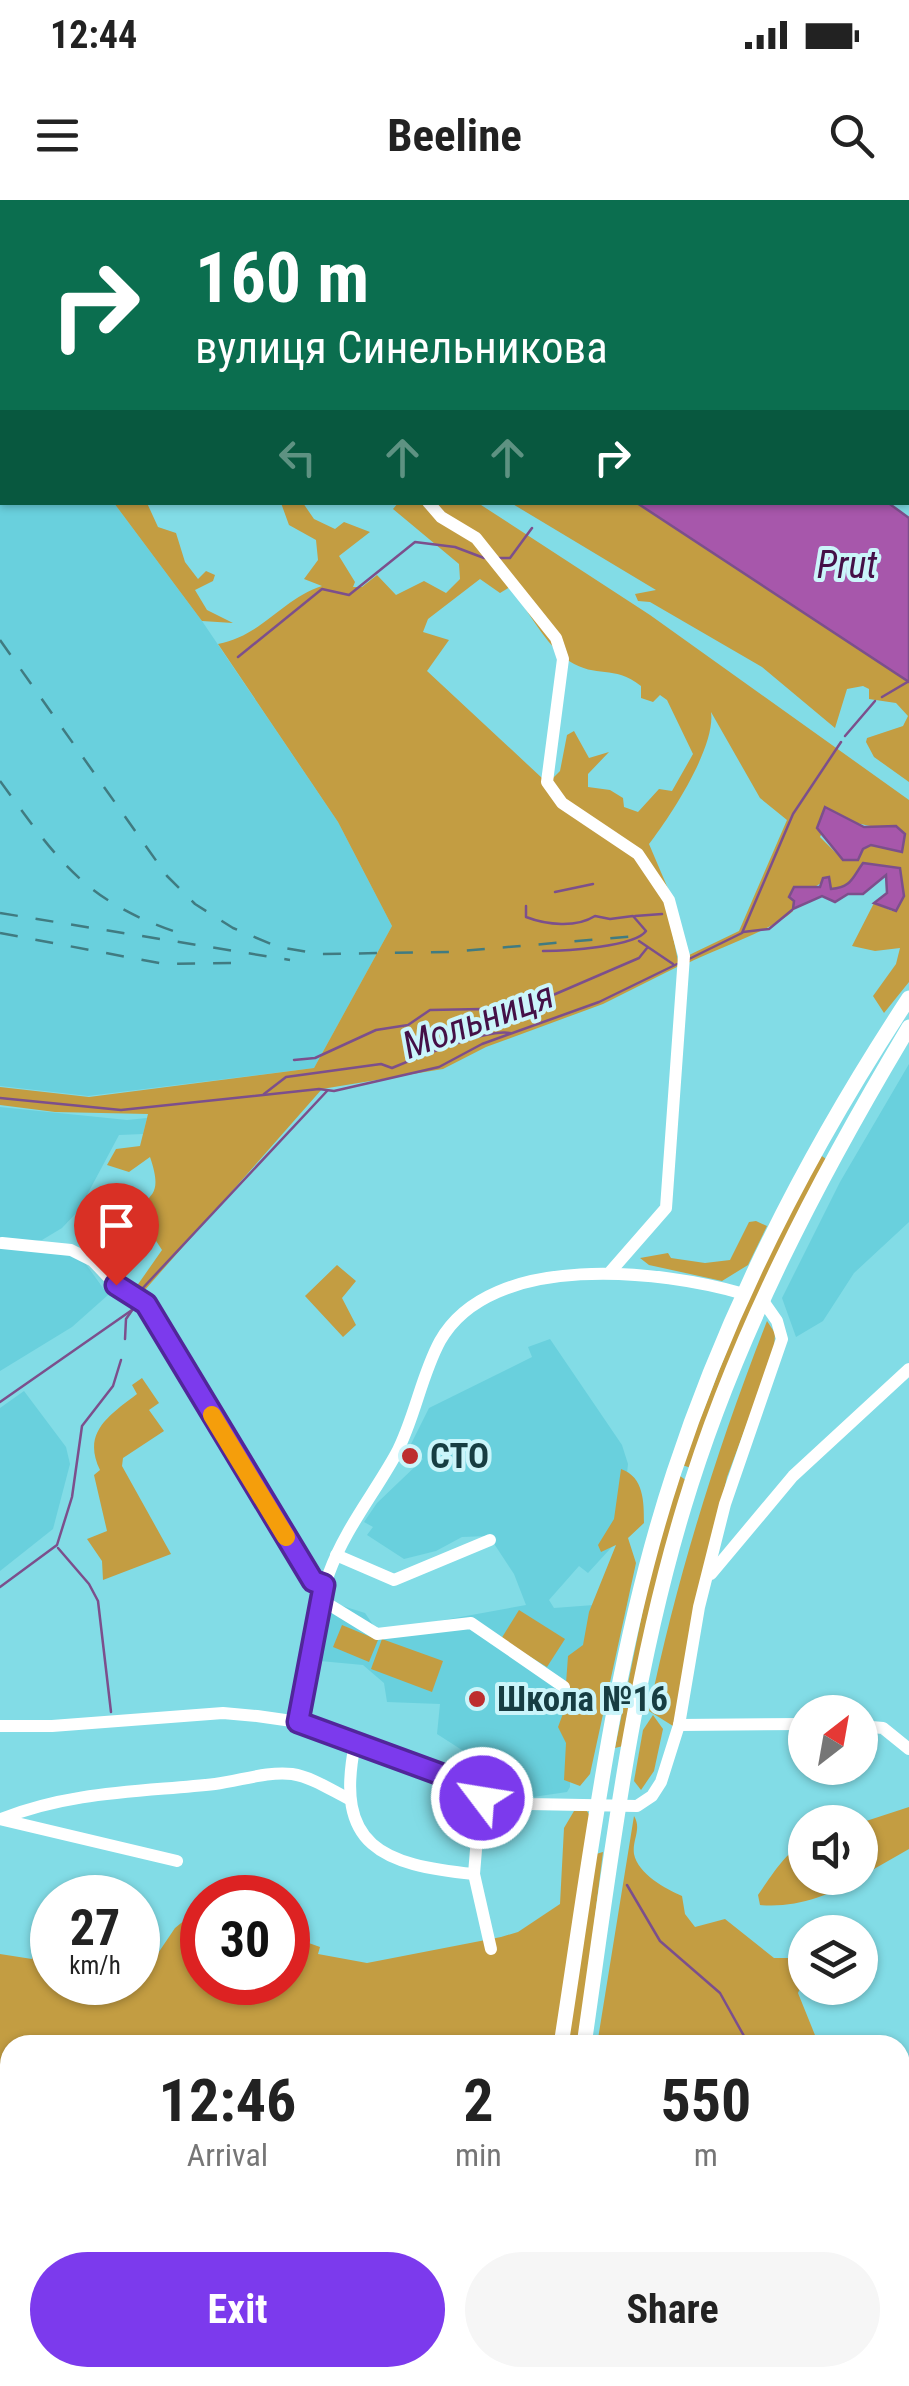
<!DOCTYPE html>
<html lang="en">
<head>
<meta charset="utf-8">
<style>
  body { margin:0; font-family:"Roboto Condensed",sans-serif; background:#f6f6f6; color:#222; height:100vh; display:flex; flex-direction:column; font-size:38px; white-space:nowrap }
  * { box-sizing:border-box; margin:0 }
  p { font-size:32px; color:#767676 }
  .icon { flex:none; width:55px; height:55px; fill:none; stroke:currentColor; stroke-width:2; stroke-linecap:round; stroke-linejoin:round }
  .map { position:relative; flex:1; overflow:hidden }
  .panel { position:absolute; left:0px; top:1835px; width:910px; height:352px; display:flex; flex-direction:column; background:#fff; border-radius:30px 30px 0 0; box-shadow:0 2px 8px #0004 }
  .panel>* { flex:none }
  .banner { position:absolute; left:0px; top:0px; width:910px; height:305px; box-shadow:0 2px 8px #0004; background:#0b6e4f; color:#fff; overflow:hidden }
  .needle { width:65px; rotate:31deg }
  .buttons { position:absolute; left:788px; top:1495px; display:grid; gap:20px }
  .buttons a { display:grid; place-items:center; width:90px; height:90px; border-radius:50%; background:#fff; box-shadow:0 2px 8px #0004; font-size:50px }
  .speed { position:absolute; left:30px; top:1675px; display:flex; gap:20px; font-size:50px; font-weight:700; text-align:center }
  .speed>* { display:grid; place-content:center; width:130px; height:130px; border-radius:50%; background:#fff; box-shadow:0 2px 8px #0004; line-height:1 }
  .speed small { font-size:25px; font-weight:400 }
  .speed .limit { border:15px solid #d22; background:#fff; color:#111 }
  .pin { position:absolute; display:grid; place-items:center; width:85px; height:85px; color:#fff; margin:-102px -42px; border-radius:50% 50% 50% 0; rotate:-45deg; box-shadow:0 0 10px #0007 }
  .pin .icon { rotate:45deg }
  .me { position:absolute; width:110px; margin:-55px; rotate:301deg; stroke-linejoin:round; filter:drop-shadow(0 0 8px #0008) }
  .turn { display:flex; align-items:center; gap:35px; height:210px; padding:0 30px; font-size:45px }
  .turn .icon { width:130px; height:130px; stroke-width:2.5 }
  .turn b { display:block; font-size:70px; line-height:85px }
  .lanes { display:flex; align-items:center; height:95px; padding:0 30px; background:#0003; justify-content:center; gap:50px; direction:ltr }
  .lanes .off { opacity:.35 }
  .eta { display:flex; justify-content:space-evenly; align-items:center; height:170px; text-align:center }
  .eta b { font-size:60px; font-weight:700; line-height:70px }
  .action { display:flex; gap:20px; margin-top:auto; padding:20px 30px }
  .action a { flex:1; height:115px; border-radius:60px; background:#7c3aed; color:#fff; font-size:40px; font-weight:700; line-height:115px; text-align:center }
  .action a+a { background:#f6f6f6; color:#222 }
  .status { display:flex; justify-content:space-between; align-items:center; height:70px; padding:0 50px; background:#fff; direction:ltr }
  .status svg { height:28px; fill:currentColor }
  header { display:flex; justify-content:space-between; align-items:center; height:130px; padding:0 30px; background:#fff; font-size:45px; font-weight:700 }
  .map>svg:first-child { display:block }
  .built { fill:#69d0dd }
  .green { fill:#c39d42; fill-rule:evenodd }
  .water { fill:#a757ab; stroke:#7c4f8c; stroke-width:2.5 }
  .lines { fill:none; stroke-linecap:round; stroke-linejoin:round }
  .stream { stroke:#7c4f8c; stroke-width:2.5 }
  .minor { stroke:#fff; stroke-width:12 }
  .major { stroke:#fff; stroke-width:15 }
  .rail { stroke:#407b81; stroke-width:2.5; stroke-dasharray:18 18; stroke-linecap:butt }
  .route-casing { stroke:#51269a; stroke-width:25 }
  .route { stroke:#7c3aed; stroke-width:18 }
  .slow { stroke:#f59e0b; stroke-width:18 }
  .poi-dot { fill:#bd2e2f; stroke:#cbf5fa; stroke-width:4 }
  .labels { text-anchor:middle; stroke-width:8; stroke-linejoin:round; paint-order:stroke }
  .poi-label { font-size:35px; font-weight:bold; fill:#173d42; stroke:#cbf5fa; text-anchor:start }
  .water-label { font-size:38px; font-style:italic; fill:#441047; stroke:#cbf5fa }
</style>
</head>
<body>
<div class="status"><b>12:44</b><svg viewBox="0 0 49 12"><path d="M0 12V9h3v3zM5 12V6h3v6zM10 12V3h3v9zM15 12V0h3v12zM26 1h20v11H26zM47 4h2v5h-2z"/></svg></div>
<header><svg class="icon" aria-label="menu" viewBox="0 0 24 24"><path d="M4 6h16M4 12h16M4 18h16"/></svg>Beeline<svg class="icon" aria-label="search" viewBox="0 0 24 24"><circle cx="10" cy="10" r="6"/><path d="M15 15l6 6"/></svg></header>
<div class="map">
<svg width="909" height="2186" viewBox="0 0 909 2186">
  <rect width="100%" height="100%" fill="#82dce6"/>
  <g class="built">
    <polygon points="0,148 2,302 114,303 202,421 338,622 392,726 314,868 88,896 0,886"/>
    <polygon points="909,864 909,1022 854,1073 823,1121 796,1137 782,1098 840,982"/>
    <polygon points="0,907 127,920 147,918 143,934 119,935 79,1010 62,1028 42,1040 18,1043 0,1040"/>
    <polygon points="0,1046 57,1051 83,1060 108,1095 72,1127 0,1171"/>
    <polygon points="550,1139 622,1245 628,1264 620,1338 588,1373 579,1366 549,1400 554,1408 594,1405 569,1500 570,1587 567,1592 533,1597 457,1572 465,1552 437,1534 440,1504 387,1502 384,1483 363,1465 320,1461 330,1402 365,1413 378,1432 526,1405 514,1374 489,1336 462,1337 436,1351 404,1359 367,1335 373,1327 364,1322 377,1303 423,1259 409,1248 429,1208 532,1157 528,1147"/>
    <polygon points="24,1191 66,1247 70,1264 53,1329 0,1371 0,1208"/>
  </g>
  <g class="green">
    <path d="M426,302L478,303L650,415L909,600V782L884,813L873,796L896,764L900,748L875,751L852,746L874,703L892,711L895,670L864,663L845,688L831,689L829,678L794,700L793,711C773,730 716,749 686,764L687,756L739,731L787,620L760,598L711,512C716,547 670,617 649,644L669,691L666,702L679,766L603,804L486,847L443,869L322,889L144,1091L134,1090L162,1050L149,1030L122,1034L121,1026C144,993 166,1004 150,957L129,972L107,965L116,949L140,946L148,914L55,912L0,905V887L89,897L314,868L392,726L338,622L218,444C263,435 282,399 322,386L304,379L318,360L316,340L289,325L281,303H303L314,319L335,329L344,322L370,332L339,356L355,382L353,387H362L377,375L396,395L424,381L446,393L460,379L459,364L393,309L398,303ZM480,379L500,393L510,387C527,408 546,446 569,461C597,479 613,464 641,486V498L653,502L660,495L667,500L693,554L672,591L659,589L638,612L624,607L623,598L610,590L588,587V574L609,552L589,558L574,531L567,535L560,571L552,579L542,578L427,471L449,440L423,432L428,419ZM832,611C855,629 880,624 905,634L901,652L871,645L843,660L820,637Z"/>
    <polygon points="114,303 147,303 158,327 176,333 185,362 198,379 206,371 215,375 213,381 195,390 207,410 233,423 202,421"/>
    <polygon points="511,303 637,303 909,482 909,582 874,557 866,542 867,538 903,526 908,516 896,503 869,499 869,489 863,486 847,489 835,528 762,467 650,402 638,401 635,394 656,390"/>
    <polygon points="819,954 826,959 691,1268 682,1265 748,1097"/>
    <polygon points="756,1021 767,1026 748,1065 722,1081 649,1065 640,1058 668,1053 671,1058 705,1063 730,1060 749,1022"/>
    <polygon points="337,1065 356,1081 342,1098 356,1125 343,1137 305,1096"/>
    <path d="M767,1121L775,1133L774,1151L727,1277L673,1526L649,1511C677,1376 717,1249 767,1121Z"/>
    <path d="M142,1178L159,1203L149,1210L164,1231L123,1258L122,1266L171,1354L103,1380L102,1361L87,1339L107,1331L94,1275L100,1270C82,1233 108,1216 137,1194L132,1185Z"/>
    <path d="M621,1269C644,1277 644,1302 644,1323L628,1338L636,1363L590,1574L580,1586L564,1580L566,1543L558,1527L564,1511L568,1456L583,1445L589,1412L616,1345L601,1352L598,1345L614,1319Z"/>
    <polygon points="680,1276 687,1281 623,1546 615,1548 654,1355"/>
    <polygon points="519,1410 565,1439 547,1467 501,1439"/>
    <polygon points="342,1425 378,1440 369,1462 333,1447"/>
    <polygon points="382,1439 443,1461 432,1492 371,1469"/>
    <polygon points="653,1515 663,1529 654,1571 641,1590 634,1581 643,1530"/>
    <polygon points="909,1607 909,1649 860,1677 860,1623"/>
    <polygon points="574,1611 587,1611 592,1620 556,1845 10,1845 10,2178 294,2178 296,2186 0,2186 0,1754 32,1759 34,1748 52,1752 52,1782 138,1782 138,1767 148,1768 175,1728 201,1707 202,1782 288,1782 288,1725 309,1733 306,1742 320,1747 318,1754 367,1763 501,1737 518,1732 560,1704 564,1628"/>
    <path d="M634,1616C642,1629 632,1640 634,1654C638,1674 666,1689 682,1696L685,1714L695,1727L725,1719L774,1758H795L805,1777L798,1793L819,1845H597Z"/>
    <path d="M805,1643V1678H859C829,1696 796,1708 760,1705L758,1695C770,1678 786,1651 805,1643Z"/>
    <polygon points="603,1652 579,1845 568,1845 596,1654"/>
    <polygon points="900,2042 909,2063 909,2186 894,2186 889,2178 900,2178"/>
    <polygon points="381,2178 505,2178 503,2186 384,2186"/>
  </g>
  <g class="water">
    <polygon points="887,302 909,318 909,482 637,303"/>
    <polygon points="825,607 864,627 896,626 905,634 902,652 871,645 863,649 858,660 843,660 817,628"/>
    <path d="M863,663L900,668L904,696L896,711L874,703L887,693L886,675L863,694H848L835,702L822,696L793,709L794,701L789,697L794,687H820L823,678L829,677L831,689C852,687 852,678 863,663Z"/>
  </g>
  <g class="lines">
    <g class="stream">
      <polyline points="499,358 510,358 532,328"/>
      <polyline points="238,457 322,389 349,395 415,342 455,347 484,358"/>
      <polyline points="882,497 909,481"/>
      <polyline points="845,536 875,501"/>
      <polyline points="555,692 593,684"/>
      <path d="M526,706V717C547,725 576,728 595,716L610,719L633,716L646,731C635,747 564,751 543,751"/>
      <polyline points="635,716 662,714"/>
      <polyline points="743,732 769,729 792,710"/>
      <polyline points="639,741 673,764"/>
      <polyline points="689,759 742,733 793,614 841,542"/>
      <polyline points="294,860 315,858 376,830 408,825 430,810 482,809 509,814 639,758 647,748"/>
      <path d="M264,894L286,877L381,864L392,868C415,858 489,828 510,833"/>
      <polyline points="0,898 121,910 319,889 334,891 439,867 482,844 599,802 677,764"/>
      <polyline points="141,1090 327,891"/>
      <polyline points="125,1139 126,1119 135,1106"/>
      <polyline points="0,1202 132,1110"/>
      <polyline points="58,1348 89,1384 98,1401 111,1512"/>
      <polyline points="0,1387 57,1345 72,1297 82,1226 113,1186 121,1160"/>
      <polyline points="627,1685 660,1741 720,1793 749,1845"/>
      <polyline points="900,2172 906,2186"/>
    </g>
    <g class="minor">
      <polyline points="0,85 2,86"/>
      <polyline points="428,302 441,317 476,338 556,438 563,459 547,582 562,603 638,654 669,700 684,756 666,1008 611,1071"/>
      <polyline points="2,1043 71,1050 93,1061 113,1082 146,1103 313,1381 324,1385"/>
      <polyline points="336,1355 394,1380 490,1340"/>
      <polyline points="711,1374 793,1276 909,1169"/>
      <polyline points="320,1399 377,1434 471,1423 564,1487"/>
      <path d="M299,1522C308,1473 311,1419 329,1373C345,1329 374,1294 396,1254C415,1218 421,1176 440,1141C491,1050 662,1070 744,1094"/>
      <polyline points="679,1525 805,1524"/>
      <polyline points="0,1526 52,1526 223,1513 257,1516 299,1522 529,1604 637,1606 652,1596 661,1582 679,1525 699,1407 725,1304 782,1139 777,1121 763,1101"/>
      <polyline points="860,1526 883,1528 909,1549"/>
      <path d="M355,1544C334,1646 382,1665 474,1674"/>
      <polyline points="481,1589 474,1674 491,1749"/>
      <polyline points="0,1619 177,1661"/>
      <path d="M1,1619C71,1591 141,1592 215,1584C240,1581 267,1571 292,1574C312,1577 331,1590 349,1599"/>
      <polyline points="479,1635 529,1604"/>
      <polyline points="346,2178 348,2186"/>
      <polyline points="812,2186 812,2178"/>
    </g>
    <g class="major">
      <path d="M561,1845C591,1654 613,1457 674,1272C729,1105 812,945 909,798"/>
      <path d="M584,1845C610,1665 631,1482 684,1307C735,1137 818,979 909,827"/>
      <polyline points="513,2186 514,2178"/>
      <polyline points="532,2186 534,2178"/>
    </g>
    <g class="rail">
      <polyline points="0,440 167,676 195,704 233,728 278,747 320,754 450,752 636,736"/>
      <path d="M0,581C58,660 84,702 182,734"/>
      <polyline points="0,713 290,760"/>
      <polyline points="0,733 164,764 231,763"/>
    </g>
  </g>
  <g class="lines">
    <g class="route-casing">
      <polyline id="route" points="116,1085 146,1104 313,1381 324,1385 298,1522 481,1589 482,1598"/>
    </g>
    <use href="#route" class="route"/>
    <polyline class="slow" points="212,1215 286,1337"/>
  </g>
  <g class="poi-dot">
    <circle cx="410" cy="1256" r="10"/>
    <circle cx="477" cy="1499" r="10"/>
  </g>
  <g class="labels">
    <g class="poi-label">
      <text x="430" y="1268">СТО</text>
      <text x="497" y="1511">Школа №16</text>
    </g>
    <g class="water-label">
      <text x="847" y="378">Prut</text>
      <text transform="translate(478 820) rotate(-20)" y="13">Мольниця</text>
    </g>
  </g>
</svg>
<div class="buttons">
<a><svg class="needle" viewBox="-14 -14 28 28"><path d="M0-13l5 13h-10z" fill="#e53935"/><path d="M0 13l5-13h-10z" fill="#767676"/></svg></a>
<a><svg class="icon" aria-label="sound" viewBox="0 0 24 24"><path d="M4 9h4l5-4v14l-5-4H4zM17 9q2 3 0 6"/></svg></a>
<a><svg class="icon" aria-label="layers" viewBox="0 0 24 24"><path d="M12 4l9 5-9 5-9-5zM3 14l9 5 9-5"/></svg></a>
</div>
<div class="speed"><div>27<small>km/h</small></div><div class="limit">30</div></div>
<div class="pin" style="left:116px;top:1085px;background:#d93025"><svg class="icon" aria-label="arrive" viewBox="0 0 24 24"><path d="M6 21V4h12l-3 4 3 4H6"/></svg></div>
<svg class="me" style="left:482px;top:1598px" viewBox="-20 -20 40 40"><circle r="17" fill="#7c3aed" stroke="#fff" stroke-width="3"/><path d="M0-11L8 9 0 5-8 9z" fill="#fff"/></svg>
<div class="banner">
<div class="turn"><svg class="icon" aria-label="right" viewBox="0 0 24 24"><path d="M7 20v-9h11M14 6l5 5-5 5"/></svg><div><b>160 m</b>вулиця Синельникова</div></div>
<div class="lanes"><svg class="icon off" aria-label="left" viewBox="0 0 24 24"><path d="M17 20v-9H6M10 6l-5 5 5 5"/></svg><svg class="icon off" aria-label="ahead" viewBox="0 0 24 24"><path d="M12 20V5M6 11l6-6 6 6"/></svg><svg class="icon off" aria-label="ahead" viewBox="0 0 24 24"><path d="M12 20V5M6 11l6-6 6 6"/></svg><svg class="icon" aria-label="right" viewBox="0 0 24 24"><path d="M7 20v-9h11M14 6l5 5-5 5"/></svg></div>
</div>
<section class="panel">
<div class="eta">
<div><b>12:46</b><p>Arrival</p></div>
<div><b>2</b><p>min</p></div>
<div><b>550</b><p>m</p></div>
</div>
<div class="action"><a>Exit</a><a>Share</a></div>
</section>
</div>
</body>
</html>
